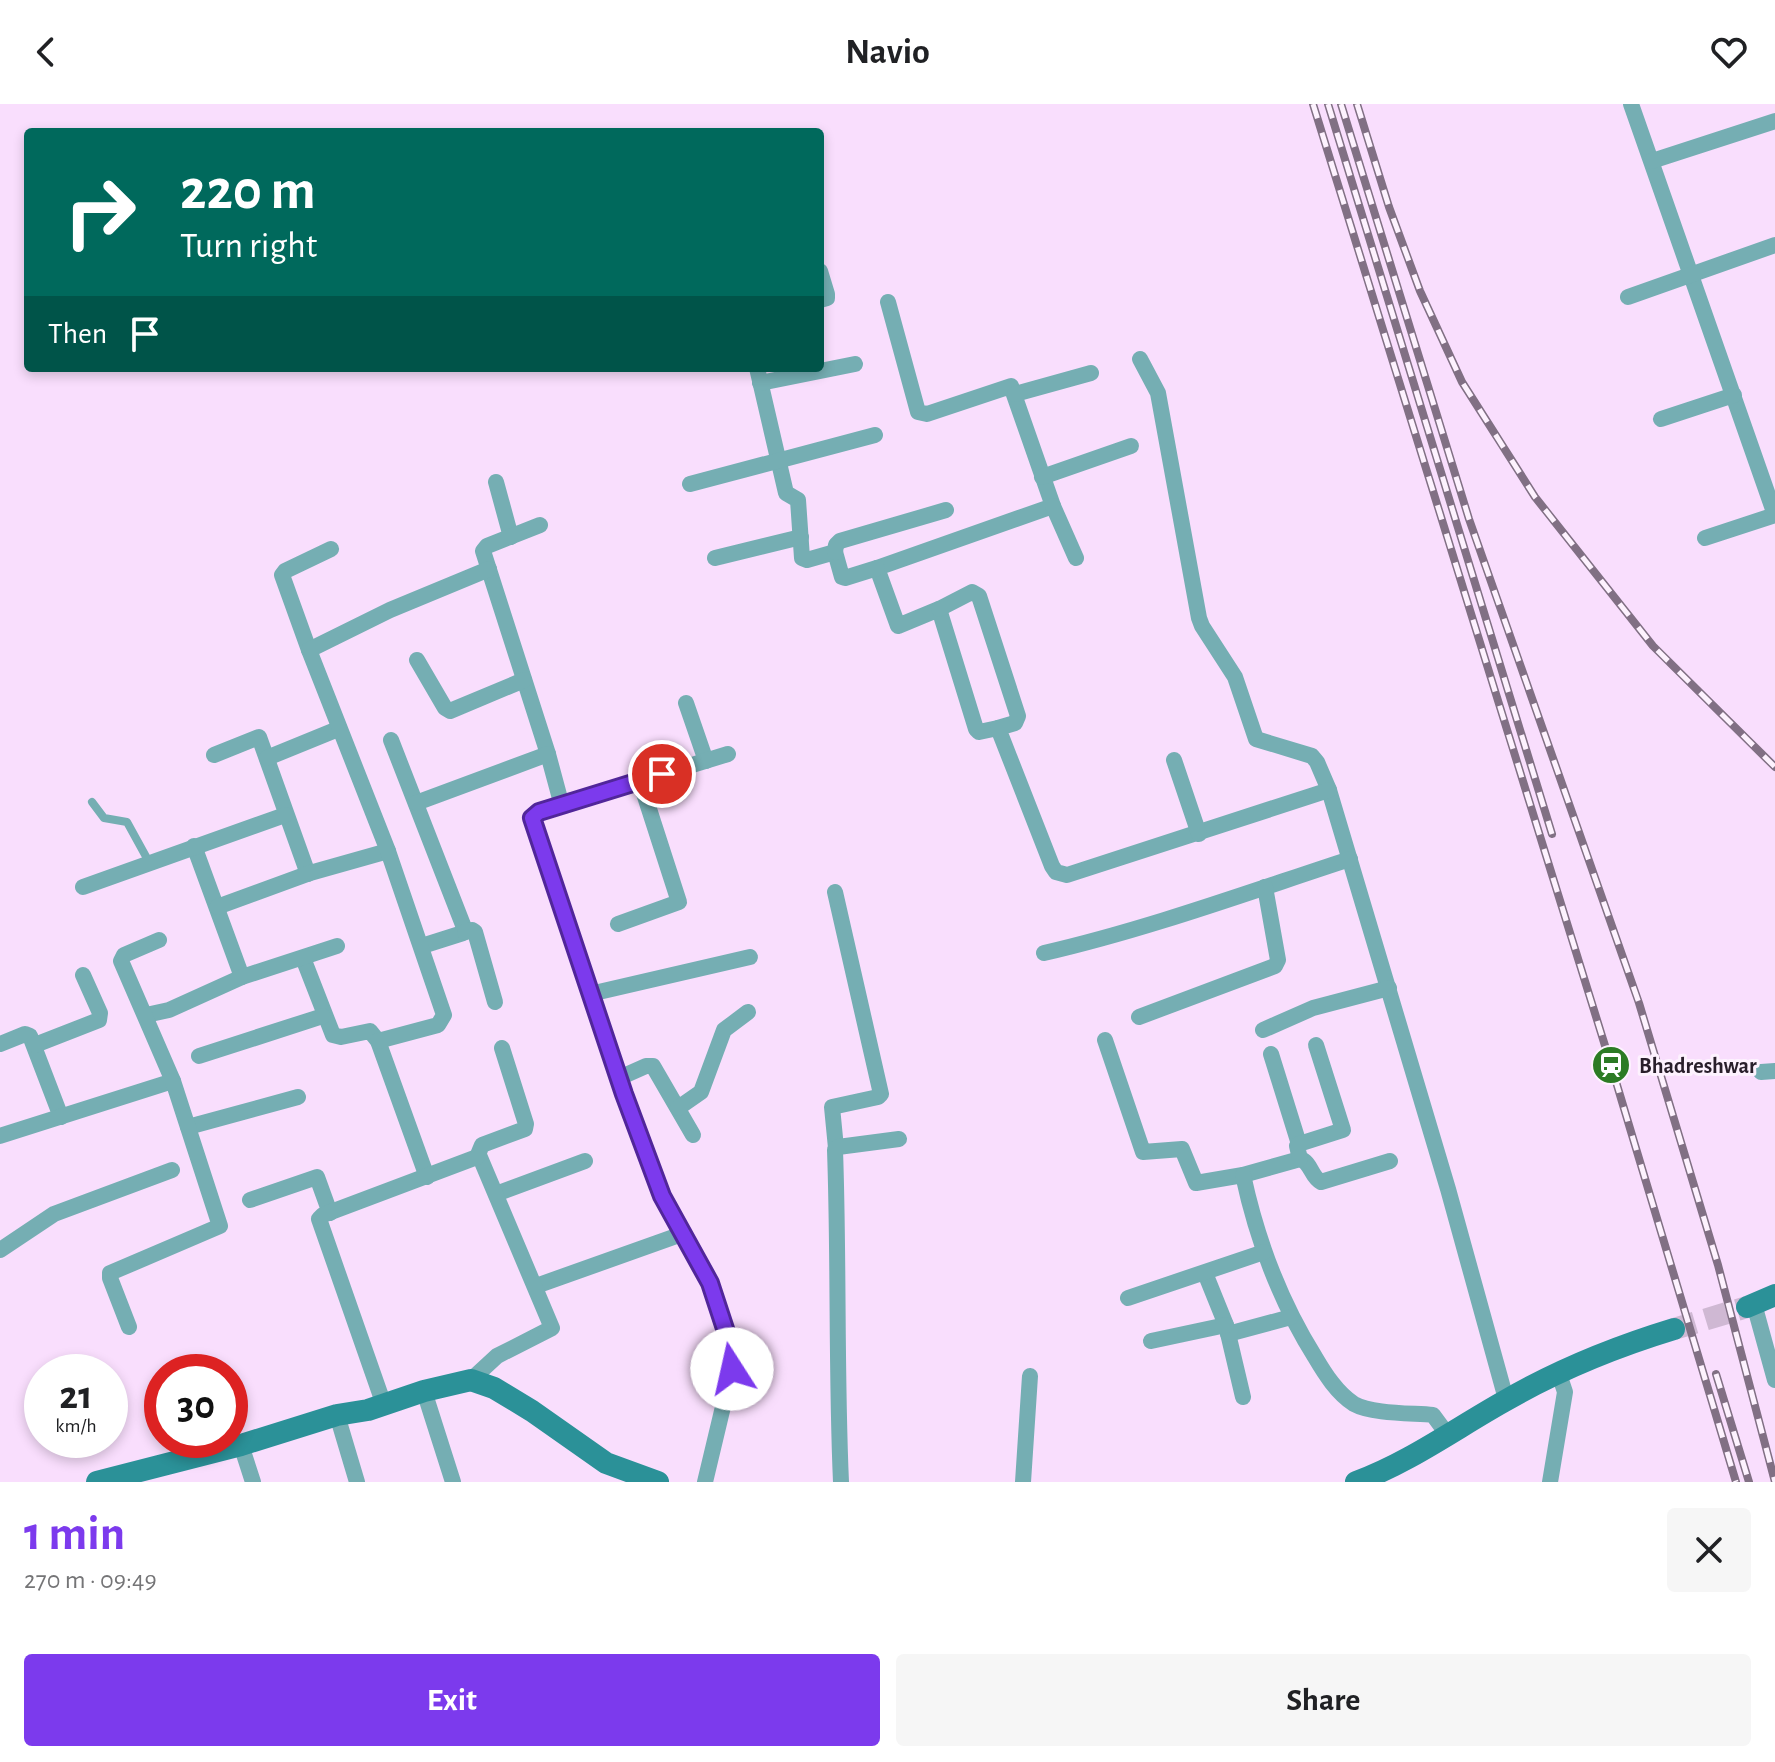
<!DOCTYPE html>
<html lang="en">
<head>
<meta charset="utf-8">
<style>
  body { margin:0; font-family:"Alegreya Sans",sans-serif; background:#f6f6f6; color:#202124; height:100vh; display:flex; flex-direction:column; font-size:30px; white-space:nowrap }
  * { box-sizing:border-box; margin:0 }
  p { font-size:26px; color:#757577 }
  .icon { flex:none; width:44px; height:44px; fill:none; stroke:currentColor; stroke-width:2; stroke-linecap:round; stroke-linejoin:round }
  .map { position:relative; height:1378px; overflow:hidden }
  .drawer { display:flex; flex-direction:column; background:#fff; flex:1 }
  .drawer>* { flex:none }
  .guide { position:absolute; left:24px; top:24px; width:800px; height:244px; border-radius:8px; box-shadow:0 4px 12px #0003; background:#00695c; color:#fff; overflow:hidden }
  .speed { position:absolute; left:24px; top:1250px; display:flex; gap:16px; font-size:40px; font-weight:700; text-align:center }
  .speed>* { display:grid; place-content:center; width:104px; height:104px; border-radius:50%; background:#fff; box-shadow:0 4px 12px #0003; line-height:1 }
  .speed small { font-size:20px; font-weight:400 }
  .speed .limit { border:12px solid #d22; background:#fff; color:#111 }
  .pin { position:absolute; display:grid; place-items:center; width:68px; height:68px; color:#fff; margin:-34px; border:4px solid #fff; border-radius:50%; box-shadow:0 2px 8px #0007 }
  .me { position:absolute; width:88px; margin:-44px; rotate:350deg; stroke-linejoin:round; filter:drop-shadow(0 0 6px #0008) }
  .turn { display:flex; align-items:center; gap:28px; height:168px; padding:0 24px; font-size:36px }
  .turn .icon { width:104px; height:104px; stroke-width:2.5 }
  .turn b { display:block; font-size:56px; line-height:68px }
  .then { display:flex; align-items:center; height:76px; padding:0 24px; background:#0003; gap:16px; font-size:30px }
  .round { display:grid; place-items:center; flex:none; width:84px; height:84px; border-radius:8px; background:#f6f6f6 }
  .headline { display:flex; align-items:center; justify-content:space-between; height:136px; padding:0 24px }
  h1 { font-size:48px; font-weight:700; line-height:60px; color:#7c3aed }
  .primary-button { display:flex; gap:16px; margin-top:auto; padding:16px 24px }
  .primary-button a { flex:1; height:92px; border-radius:8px; background:#7c3aed; color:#fff; font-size:32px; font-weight:700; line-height:92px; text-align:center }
  .primary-button a+a { background:#f6f6f6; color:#202124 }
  header { display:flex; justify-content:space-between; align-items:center; height:104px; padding:0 24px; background:#fff; font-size:36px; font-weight:700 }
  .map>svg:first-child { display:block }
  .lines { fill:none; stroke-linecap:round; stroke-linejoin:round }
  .secondary-tunnel { stroke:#cfb8d3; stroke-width:22; stroke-dasharray:22 11; stroke-linecap:butt }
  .lane { stroke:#75aeb3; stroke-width:8 }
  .street { stroke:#75aeb3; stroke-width:16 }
  .secondary { stroke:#2b9198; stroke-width:22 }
  .rail-casing { stroke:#817084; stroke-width:8 }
  .rail { stroke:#fdf2fe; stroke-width:5; stroke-dasharray:15; stroke-linecap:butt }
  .route-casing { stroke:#51269a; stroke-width:20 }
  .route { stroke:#7c3aed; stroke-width:14 }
  .labels { text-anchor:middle; stroke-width:6; stroke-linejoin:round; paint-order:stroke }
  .poi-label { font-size:22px; font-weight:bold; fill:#291f2b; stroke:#fdf2fe; text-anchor:start }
</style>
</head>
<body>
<header><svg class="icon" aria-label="back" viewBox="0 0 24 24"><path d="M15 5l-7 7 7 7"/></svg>Navio<svg class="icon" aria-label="heart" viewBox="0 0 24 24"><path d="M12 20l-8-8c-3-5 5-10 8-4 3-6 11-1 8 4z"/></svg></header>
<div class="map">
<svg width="1775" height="1378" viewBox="0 0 1775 1378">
  <rect width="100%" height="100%" fill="#f9defd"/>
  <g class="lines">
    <polyline class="secondary-tunnel" points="1674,1225 1747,1203"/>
    <polyline class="lane" points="92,698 104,714 127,718 149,758"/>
    <g class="street">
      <polyline points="1631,0 1775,411 1705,434"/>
      <polyline points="1652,57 1775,17"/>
      <polyline points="820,167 827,190 827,194 820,196"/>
      <polyline points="1628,193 1775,141"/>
      <polyline points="888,198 918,308 927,310 1011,282 1053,402 877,464 898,522 939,505 976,625 979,628 998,624"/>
      <polyline points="1140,255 1158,289 1199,514 1202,522 1235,573 1256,635 1312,652 1317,658 1329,686 1448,1085 1506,1295"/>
      <polyline points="757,264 786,389 798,396 802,454 807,456 835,448 842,473 845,474 877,464"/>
      <polyline points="760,279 855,260"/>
      <polyline points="1015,290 1091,269"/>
      <polyline points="1661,315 1734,291"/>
      <polyline points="1042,373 1131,342"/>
      <polyline points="496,378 511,433"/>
      <polyline points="690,380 875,331"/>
      <polyline points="1053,402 1076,454"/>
      <polyline points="540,421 487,442 483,447 548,650 562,702"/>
      <polyline points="835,448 836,441 840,437 946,406"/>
      <polyline points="715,454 801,433"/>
      <polyline points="939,505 972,488 979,492 1018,612 1015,619 998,624 1052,762 1056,768 1067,771 1329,686"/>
      <polyline points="309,546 282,471 285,467 331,445"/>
      <polyline points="417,556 445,604 450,607 524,576"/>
      <polyline points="686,599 706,657"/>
      <polyline points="391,636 465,826 463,829 422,842"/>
      <polyline points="214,651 259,633 308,770"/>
      <polyline points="267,654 338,625"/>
      <polyline points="1174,656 1199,730"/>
      <polyline points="416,699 548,650"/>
      <polyline points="194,742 242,873"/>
      <polyline points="83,783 285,711"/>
      <polyline points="835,788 881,990 878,993 832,1003 836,1044"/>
      <polyline points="217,803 310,769 388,747"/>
      <polyline points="618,820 679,798 640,677"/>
      <polyline points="465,828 472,826 475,828 495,898"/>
      <path d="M1044,849C1148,825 1249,788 1350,755"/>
      <polyline points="303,854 333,931 341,933 370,927 378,937 427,1073"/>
      <polyline points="590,890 750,853"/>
      <polyline points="146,911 169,906 242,873 337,842"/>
      <polyline points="1139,913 1275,862 1278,856 1265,783"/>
      <polyline points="1263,926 1313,904 1389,884"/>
      <path d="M1105,936L1143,1048L1182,1045L1196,1079L1243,1071L1300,1055C1311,1058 1311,1073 1321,1078L1390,1057"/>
      <polyline points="378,937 438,921 444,911 388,747 309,546 390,506 489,465"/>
      <polyline points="0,940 25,930 30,932 61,1013"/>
      <polyline points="35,941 99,916 100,909 83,871"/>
      <polyline points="1271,950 1299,1040"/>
      <polyline points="199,952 323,912"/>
      <polyline points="1761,968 1775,967"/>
      <polyline points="619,974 646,962 653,962 693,1031"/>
      <polyline points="678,1004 701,988 724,926 748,908"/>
      <polyline points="188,1023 298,993"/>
      <polyline points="0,1032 173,977 121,857 124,851 159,836"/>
      <polyline points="1300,1055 1297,1042 1299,1040 1343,1026 1316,941"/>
      <path d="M1243,1071C1257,1136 1280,1197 1315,1253C1325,1270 1337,1289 1354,1300C1372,1310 1412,1309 1433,1311L1447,1330"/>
      <polyline points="496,1090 585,1057"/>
      <polyline points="250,1096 317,1073 330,1109"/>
      <polyline points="0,1146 54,1110 172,1066"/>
      <polyline points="1205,1169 1226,1221 1243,1293"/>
      <polyline points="536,1182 682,1130"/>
      <polyline points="1128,1194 1264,1148"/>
      <polyline points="1754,1200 1775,1276"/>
      <polyline points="129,1223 110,1174 110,1169 220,1122 173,977"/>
      <polyline points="1228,1230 1291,1213"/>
      <polyline points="1151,1237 1226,1221"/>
      <polyline points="471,1276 497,1252 552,1224 479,1051"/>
      <polyline points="424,1287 453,1378"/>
      <polyline points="384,1301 319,1115 323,1111 477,1053 482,1041 525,1025 526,1020 502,944"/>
      <polyline points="337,1311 357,1378"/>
      <polyline points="241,1341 253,1378"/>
      <polyline points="705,1378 732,1265 731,1243 710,1179 662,1092 624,990 532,714 539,708 728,650"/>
      <path d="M841,1378C836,1267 839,1157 835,1046L838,1043L899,1035"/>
      <polyline points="1023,1378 1030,1272"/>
      <polyline points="1550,1378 1565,1288 1559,1270"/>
    </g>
    <g class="secondary">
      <polyline points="1747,1203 1775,1191"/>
      <polyline points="97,1378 241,1341 337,1311 368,1306 424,1287 471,1276 494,1284 532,1307 606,1359 658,1378"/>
      <path d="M1356,1378C1408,1359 1455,1325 1503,1298C1556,1267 1615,1243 1674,1225"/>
    </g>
    <g class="rail-casing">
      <g id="rail">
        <polyline points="1313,0 1611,961 1736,1378"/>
        <polyline points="1328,0 1552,730"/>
        <polyline points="1341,0 1469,415 1639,899 1718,1161 1775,1378"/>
        <polyline points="1357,0 1389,103 1420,187 1462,278 1535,393 1653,542 1775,663"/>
        <polyline points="1716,1270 1749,1378"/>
      </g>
    </g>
    <use href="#rail" class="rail"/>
  </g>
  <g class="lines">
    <g class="route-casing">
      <polyline id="route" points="662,670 539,708 532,714 624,990 662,1092 710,1179 731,1243 732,1265"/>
    </g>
    <use href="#route" class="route"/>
  </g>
  <defs>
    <g id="station-disc" transform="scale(2)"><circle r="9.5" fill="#2c7b24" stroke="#fdf2fe"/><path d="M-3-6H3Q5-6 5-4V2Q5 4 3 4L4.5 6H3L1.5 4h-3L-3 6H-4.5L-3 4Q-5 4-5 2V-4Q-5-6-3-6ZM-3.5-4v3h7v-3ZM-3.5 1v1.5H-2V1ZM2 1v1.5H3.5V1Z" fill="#fff"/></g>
  </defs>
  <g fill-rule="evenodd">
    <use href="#station-disc" x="1611" y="961"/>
  </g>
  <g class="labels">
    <g class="poi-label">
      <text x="1639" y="969">Bhadreshwar</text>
    </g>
  </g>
</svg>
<div class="speed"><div>21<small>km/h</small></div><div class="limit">30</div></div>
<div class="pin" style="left:662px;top:670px;background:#d93025"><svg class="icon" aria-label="arrive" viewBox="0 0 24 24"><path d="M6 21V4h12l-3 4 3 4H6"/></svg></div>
<svg class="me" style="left:732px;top:1265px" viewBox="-20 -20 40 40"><circle r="19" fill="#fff"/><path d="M0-13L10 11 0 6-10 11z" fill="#7c3aed"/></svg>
<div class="guide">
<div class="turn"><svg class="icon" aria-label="right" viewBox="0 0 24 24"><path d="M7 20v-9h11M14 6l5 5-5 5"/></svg><div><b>220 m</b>Turn right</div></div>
<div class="then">Then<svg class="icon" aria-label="arrive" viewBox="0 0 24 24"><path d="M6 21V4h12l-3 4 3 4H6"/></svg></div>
</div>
</div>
<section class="drawer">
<div class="headline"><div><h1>1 min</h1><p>270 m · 09:49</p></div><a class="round"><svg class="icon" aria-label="close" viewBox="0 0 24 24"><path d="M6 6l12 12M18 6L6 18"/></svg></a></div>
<div class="primary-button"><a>Exit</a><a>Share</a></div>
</section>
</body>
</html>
